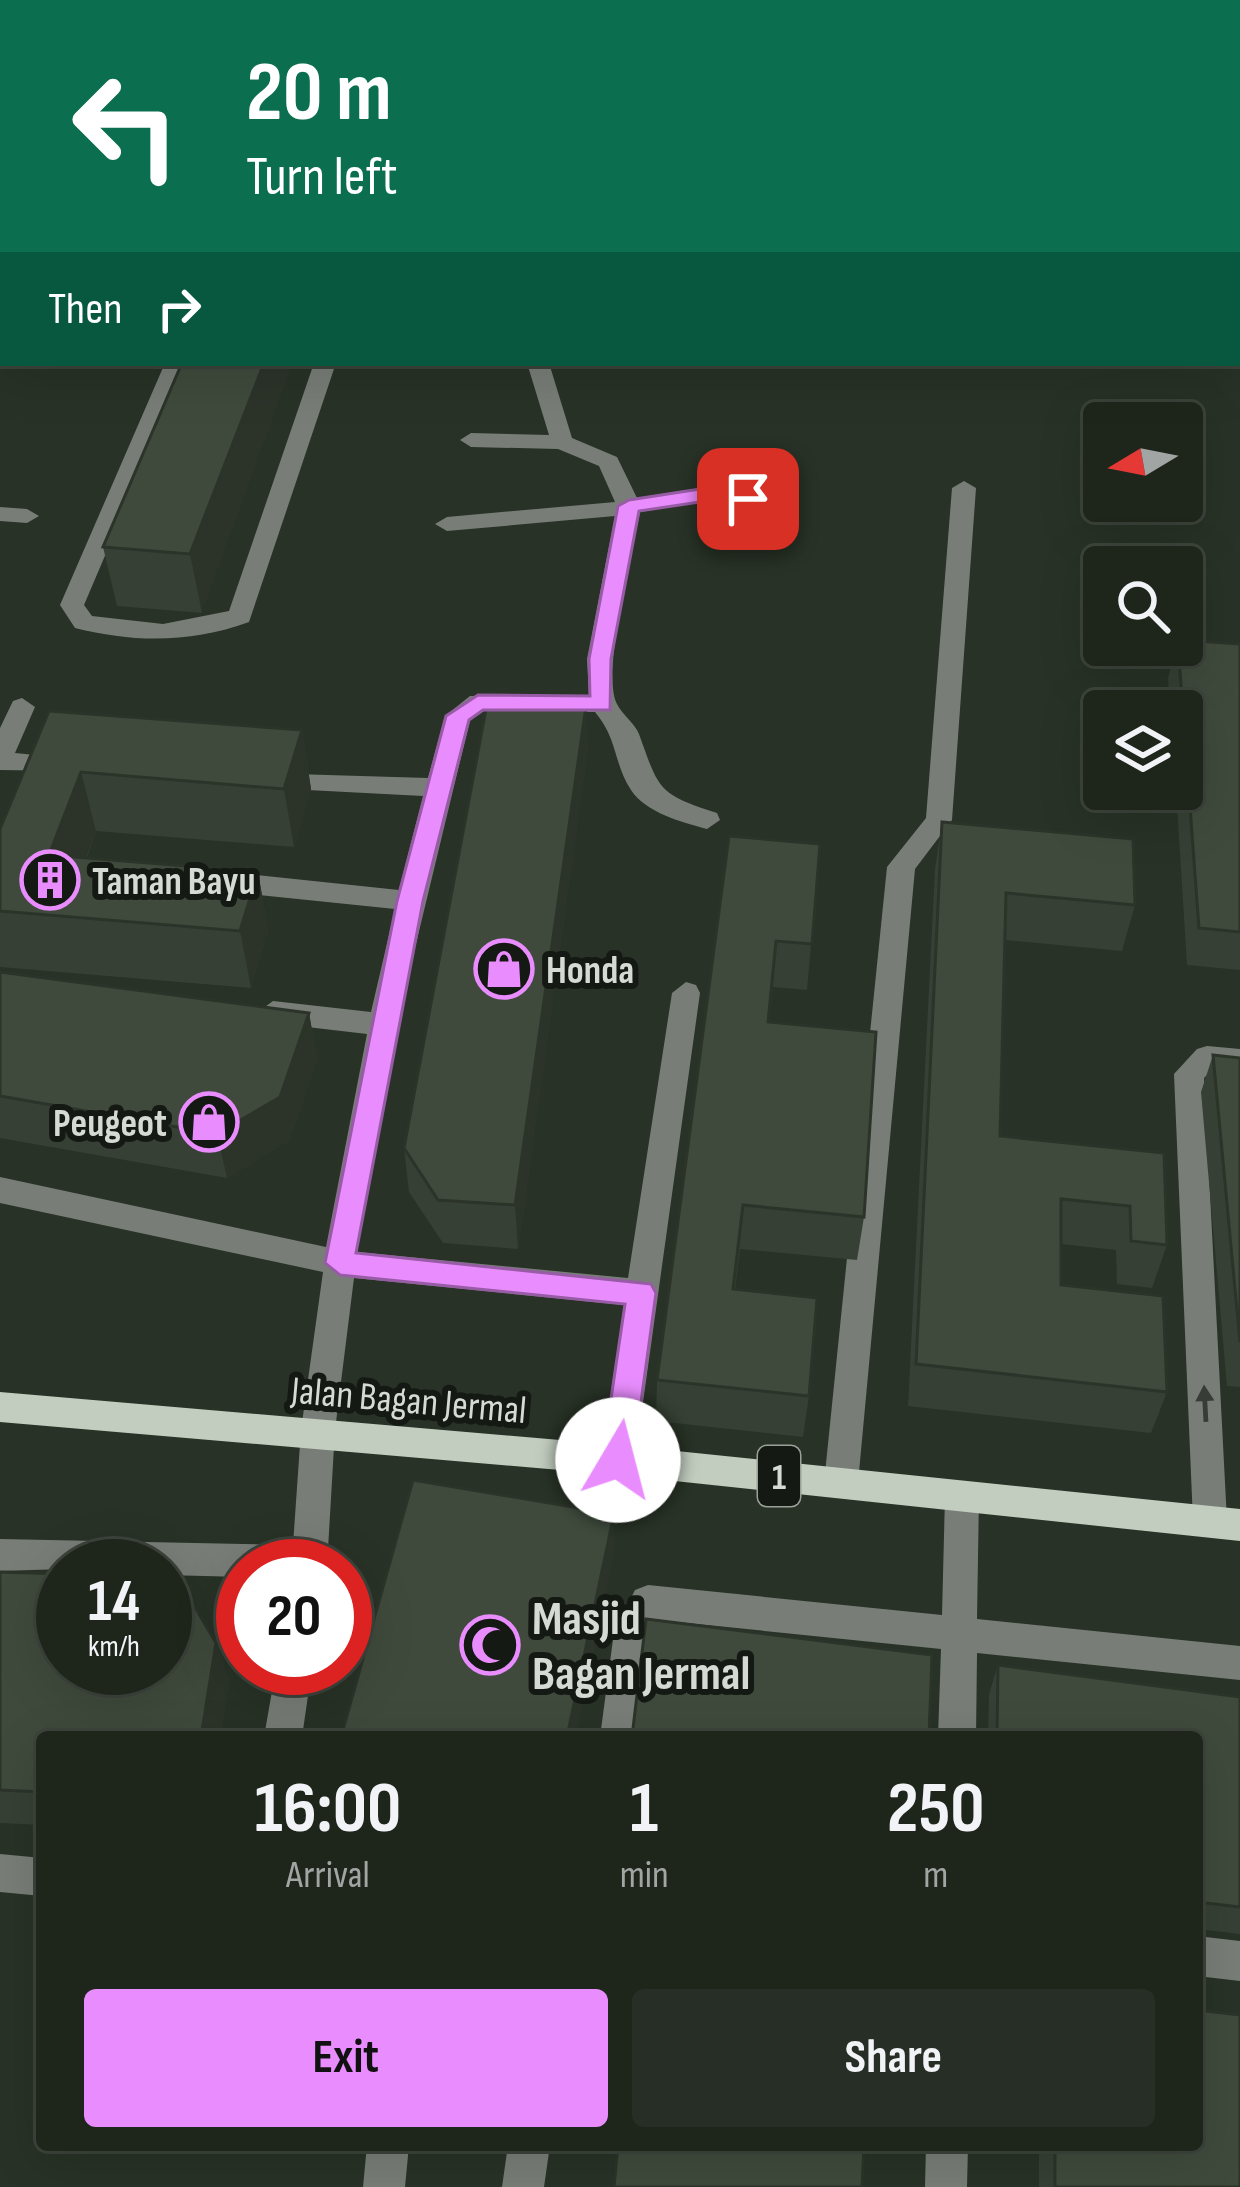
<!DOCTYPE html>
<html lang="en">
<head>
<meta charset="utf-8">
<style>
  body { margin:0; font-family:"Sofia Sans Condensed",sans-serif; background:#262e25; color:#f1f3f6; height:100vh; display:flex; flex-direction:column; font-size:45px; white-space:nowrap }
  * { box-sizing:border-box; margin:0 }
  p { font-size:39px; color:#a1a5a3 }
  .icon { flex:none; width:66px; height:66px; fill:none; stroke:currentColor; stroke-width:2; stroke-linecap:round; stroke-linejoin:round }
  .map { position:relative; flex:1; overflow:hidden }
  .sheet { position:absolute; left:36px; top:1731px; width:1167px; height:420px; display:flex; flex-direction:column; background:#1e261c; border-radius:12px; box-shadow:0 12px 48px #0002,0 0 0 3px #3c433b }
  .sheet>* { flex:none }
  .guide { position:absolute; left:0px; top:0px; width:1242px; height:366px; box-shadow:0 12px 48px #0002,0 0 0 3px #3c433b; background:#0b6e4f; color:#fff; overflow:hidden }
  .needle { width:78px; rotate:260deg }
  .fabs { position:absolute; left:1083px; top:402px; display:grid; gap:24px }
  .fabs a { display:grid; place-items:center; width:120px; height:120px; border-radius:12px; background:#1e261c; box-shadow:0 12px 48px #0002,0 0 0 3px #3c433b; font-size:60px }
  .speed { position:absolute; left:36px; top:1539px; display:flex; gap:24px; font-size:60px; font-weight:700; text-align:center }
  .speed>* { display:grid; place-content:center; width:156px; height:156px; border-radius:50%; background:#1e261c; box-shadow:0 12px 48px #0002,0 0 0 3px #3c433b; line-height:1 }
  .speed small { font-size:30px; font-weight:400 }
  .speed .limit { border:18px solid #d22; background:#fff; color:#111 }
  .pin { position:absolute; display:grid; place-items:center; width:102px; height:102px; color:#fff; margin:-51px; border-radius:24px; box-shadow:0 6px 18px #0006 }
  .me { position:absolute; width:132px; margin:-66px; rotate:8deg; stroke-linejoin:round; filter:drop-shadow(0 0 9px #0008) }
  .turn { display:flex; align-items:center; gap:42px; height:252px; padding:0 48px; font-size:54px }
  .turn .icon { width:156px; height:156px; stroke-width:2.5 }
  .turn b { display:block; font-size:84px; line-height:102px }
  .then { display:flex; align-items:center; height:114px; padding:0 48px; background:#0003; gap:24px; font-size:45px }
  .eta { display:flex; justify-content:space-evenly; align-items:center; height:204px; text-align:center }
  .eta b { font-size:72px; font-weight:700; line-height:84px }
  .cta { display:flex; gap:24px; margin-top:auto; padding:24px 48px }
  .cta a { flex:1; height:138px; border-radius:12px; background:#e98dfe; color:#111; font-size:48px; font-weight:700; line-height:138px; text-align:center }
  .cta a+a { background:#262e25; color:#f1f3f6 }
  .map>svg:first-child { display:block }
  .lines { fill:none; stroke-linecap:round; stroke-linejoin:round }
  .minor { fill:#787e77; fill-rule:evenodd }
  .major { fill:#c2cdbf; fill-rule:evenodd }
  .wall { fill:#364034 }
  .shaded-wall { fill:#2c342a }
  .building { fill:#3f4a3c; stroke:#2c342a; stroke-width:3 }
  .oneway { fill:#373c36 }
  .route { fill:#e98dfe; stroke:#975ca5; stroke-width:3 }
  .labels { text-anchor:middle; stroke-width:12; stroke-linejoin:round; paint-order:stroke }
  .shield { fill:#141913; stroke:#9ba199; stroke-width:3 }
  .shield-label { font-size:36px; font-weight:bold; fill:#d5dbd3 }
  .poi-label { font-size:39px; font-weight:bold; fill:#d5dbd3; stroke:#141913; text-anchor:start }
  .street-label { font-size:39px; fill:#d5dbd3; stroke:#141913 }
  .near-poi-label { font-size:48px; font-weight:bold; fill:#d5dbd3; stroke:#141913; text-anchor:start }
</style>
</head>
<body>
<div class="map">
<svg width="1240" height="2187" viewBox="0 0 1240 2187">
  <rect width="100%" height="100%" fill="#283226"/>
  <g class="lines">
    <g class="minor">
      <polygon points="214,0 232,0 212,3"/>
      <polygon points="512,0 530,0 511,3"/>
      <rect x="760" y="0" width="18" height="3"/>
      <polygon points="1161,0 1240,0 1240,8 1239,3"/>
      <rect x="1239" y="55" width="1" height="10"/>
      <rect x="0" y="71" width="3" height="12"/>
      <rect x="1239" y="124" width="1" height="12"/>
      <rect x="0" y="318" width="3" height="12"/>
      <path d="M165,363H187L84,605L92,616L163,624L229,611L314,363H336L249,622C191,643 135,643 75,628L60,605Z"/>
      <path d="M527,363H549L572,438L617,457L637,498L713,486L756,493L760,498L748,505L713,500L640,512C633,549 601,675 617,704C623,716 634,722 639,734C659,789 657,794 717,813L720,820L707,829C682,822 646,813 631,790C614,765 618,739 595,712L484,711L470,720L407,981L357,1252L628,1278L672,993L686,982L696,985L700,993L635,1460L630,1471L618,1475L606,1471L601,1460L624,1305L354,1278L335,1430L327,1566H243V1577L165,1575V1566L0,1571V1539L293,1545L301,1430L323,1272L0,1203V1177L326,1247L367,1034L273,1023L258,1012L273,1001L371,1012L395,909L219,891L205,881L219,871L399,890L423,796L269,788L256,779L260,773L428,778L445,716L470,696L589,695L587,659L615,516L447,531L435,524L447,517L615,502L599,466L558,449L471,447L460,440L471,433L549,435Z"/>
      <polygon points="964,481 976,488 952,820 915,869 858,1483 853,1494 841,1498 829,1494 824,1483 887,867 926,818 952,488"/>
      <polygon points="0,507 27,509 39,516 27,523 0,521"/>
      <polygon points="22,698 35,707 15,753 75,759 79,765 75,771 0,770 0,728 13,701"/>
      <polygon points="1207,1046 1240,1049 1240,1071 1213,1069 1204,1078 1227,1521 1222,1532 1210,1537 1198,1532 1193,1521 1174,1074 1197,1049"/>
      <polygon points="962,1481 974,1485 979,1496 977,1619 1240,1646 1240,1680 977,1653 976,1737 938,1737 941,1649 658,1620 650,1634 638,1737 600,1737 614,1632 635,1590 648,1585 942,1615 945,1496 950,1485"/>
      <polygon points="276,1668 312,1668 302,1737 264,1737"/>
      <polygon points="0,1854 42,1858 42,1896 0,1892"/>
      <polygon points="1197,1936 1240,1941 1240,1981 1197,1976"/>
      <polygon points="367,2145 409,2145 405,2187 363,2187"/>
      <polygon points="508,2145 550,2145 544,2187 502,2187"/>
      <polygon points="926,2145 968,2145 967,2187 925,2187"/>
    </g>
    <polygon class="major" points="0,1392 618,1445 1240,1509 1240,1541 618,1475 0,1422"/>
  </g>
  <g class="wall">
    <polygon points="182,363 202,613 117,606 103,547"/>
    <polygon points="1240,644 1240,970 1187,965 1176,789 1182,789 1182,711 1170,711 1168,678 1177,645"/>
    <polygon points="49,711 302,730 311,789 294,847 96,831 87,858 258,872 268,930 251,988 0,967 0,829"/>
    <polygon points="588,746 518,1249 443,1243 409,1192 404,1148"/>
    <polygon points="942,822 1135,905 1122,951 1005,940 1000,1136 1164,1153 1167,1245 1152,1288 1117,1284 1116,1250 1061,1244 1061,1285 1167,1392 1151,1433 908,1406 935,869"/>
    <polygon points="729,836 820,844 807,990 773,987 769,1022 864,1217 857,1260 740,1249 735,1290 809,1396 803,1437 656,1421 657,1380"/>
    <polygon points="0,972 309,1013 317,1059 289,1141 227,1178 0,1138"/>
    <polygon points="1213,1055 1240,1058 1240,1387 1227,1386 1201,1092"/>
    <polygon points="0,1572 216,1643 229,1680 220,1737 42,1737 42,1825 0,1823"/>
    <polygon points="998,1665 1240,1697 1240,1934 1197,1929 1197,1737 988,1737 989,1694"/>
    <polygon points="1039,2145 1197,2145 1240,2187 1039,2187"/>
  </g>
  <g class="shaded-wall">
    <polygon points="264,363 293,363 202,613 190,554"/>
    <polygon points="587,699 588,746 518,1249 515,1205"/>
    <polygon points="302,730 311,789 294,847 284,789"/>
    <polygon points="81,772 96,831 66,913 49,855"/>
    <polygon points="258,872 268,930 251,988 240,931"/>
    <polygon points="309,1013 317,1059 289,1141 227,1178 217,1134"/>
    <polygon points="614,1514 614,1554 576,1737 567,1737"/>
    <polygon points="216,1643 229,1680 220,1737 201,1737"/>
  </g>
  <g class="building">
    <polygon points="182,363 264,363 190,554 103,547"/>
    <polygon points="1182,640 1240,644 1240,932 1199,928 1178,645 1182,645"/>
    <polygon points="489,693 587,699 515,1205 438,1200 404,1148"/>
    <polygon points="49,711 302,730 284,789 81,772 49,855 258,872 240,931 0,911 0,829"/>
    <polygon points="942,822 1133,839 1135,905 1006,893 1000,1136 1164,1153 1167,1245 1131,1241 1130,1206 1061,1199 1061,1285 1163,1296 1167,1392 916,1364"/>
    <polygon points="729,836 820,844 812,944 776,941 768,1022 876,1032 864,1217 743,1205 733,1289 817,1298 809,1396 657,1380"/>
    <polygon points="0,972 309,1013 280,1097 217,1134 0,1096"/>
    <polygon points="1213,1055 1240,1058 1240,1342"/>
    <polygon points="413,1480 614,1514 567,1737 341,1737"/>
    <polygon points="0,1572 63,1574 63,1668 165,1668 165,1577 178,1578 216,1643 201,1737 42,1737 42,1792 0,1790"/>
    <polygon points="646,1619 932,1655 929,1737 632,1737"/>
    <polygon points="998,1665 1240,1697 1240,1907 1197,1902 1197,1737 997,1737"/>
    <polygon points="1197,2010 1240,2015 1240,2187 1055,2187 1055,2145 1197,2145"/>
    <polygon points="618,2145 864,2145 862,2187 614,2187"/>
  </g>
  <defs><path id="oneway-solid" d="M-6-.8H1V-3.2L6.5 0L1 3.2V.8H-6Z" transform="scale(3)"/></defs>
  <use class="oneway" href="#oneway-solid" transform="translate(1205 1404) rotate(-93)"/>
  <polygon class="route" points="713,487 758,499 748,505 713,500 639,511 611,659 610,710 483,710 469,720 423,901 356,1253 651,1284 656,1293 633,1460 629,1470 618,1474 607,1470 602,1460 625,1304 340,1275 325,1263 397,901 446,716 478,695 590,696 589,659 618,506 629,500"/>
  <defs>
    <g id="building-ring" transform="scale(3)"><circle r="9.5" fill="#141913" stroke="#e98dfe" stroke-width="1.5"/><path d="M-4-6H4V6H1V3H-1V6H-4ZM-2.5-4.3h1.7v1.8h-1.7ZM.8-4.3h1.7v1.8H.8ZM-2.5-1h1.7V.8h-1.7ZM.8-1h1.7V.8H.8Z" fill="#e98dfe"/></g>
    <g id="shop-ring" transform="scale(3)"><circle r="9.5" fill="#141913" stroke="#e98dfe" stroke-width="1.5"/><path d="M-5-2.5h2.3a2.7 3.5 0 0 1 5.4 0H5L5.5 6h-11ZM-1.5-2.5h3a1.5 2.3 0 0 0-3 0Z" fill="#e98dfe"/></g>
    <g id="mosque-ring" transform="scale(3)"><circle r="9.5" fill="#141913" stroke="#e98dfe" stroke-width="1.5"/><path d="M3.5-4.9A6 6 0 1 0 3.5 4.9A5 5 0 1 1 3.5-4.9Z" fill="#e98dfe"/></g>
  </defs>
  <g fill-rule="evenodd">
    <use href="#building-ring" x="50" y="880"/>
    <use href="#shop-ring" x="504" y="969"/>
    <use href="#shop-ring" x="209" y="1122"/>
    <use href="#mosque-ring" x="490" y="1645"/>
  </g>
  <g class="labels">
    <rect class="shield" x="758" y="1446" width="42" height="60" rx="9"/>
    <g class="shield-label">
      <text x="779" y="1489">1</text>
    </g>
    <g class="poi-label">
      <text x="92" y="894">Taman Bayu</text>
      <text x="546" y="983">Honda</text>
      <text x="167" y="1136" text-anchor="end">Peugeot</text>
    </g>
    <g class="street-label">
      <text transform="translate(409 1399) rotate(5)" y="14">Jalan Bagan Jermal</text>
    </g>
    <g class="near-poi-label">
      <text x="532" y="1634">Masjid<tspan x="532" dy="55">Bagan Jermal</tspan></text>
    </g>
  </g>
</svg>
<div class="fabs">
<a><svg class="needle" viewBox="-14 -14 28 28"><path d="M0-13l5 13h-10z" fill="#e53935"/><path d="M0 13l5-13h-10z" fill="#a1a5a3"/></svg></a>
<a><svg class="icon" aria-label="search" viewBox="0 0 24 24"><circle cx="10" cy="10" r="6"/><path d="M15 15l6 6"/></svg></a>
<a><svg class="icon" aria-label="layers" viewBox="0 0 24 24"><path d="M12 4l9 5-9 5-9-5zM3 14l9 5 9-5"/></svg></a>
</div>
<div class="speed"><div>14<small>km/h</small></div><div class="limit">20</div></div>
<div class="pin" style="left:748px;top:499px;background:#d93025"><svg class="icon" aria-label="arrive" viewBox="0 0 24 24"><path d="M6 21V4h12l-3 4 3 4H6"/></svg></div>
<svg class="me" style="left:618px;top:1460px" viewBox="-20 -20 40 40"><circle r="19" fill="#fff"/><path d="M0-13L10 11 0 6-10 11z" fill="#e98dfe"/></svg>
<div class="guide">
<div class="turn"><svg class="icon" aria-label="left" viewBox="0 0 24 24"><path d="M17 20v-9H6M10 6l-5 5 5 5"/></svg><div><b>20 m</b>Turn left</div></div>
<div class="then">Then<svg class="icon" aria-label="right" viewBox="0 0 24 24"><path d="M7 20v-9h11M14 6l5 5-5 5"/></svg></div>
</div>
<section class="sheet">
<div class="eta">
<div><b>16:00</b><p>Arrival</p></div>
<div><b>1</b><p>min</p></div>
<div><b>250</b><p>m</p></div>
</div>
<div class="cta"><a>Exit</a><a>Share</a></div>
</section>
</div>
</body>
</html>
